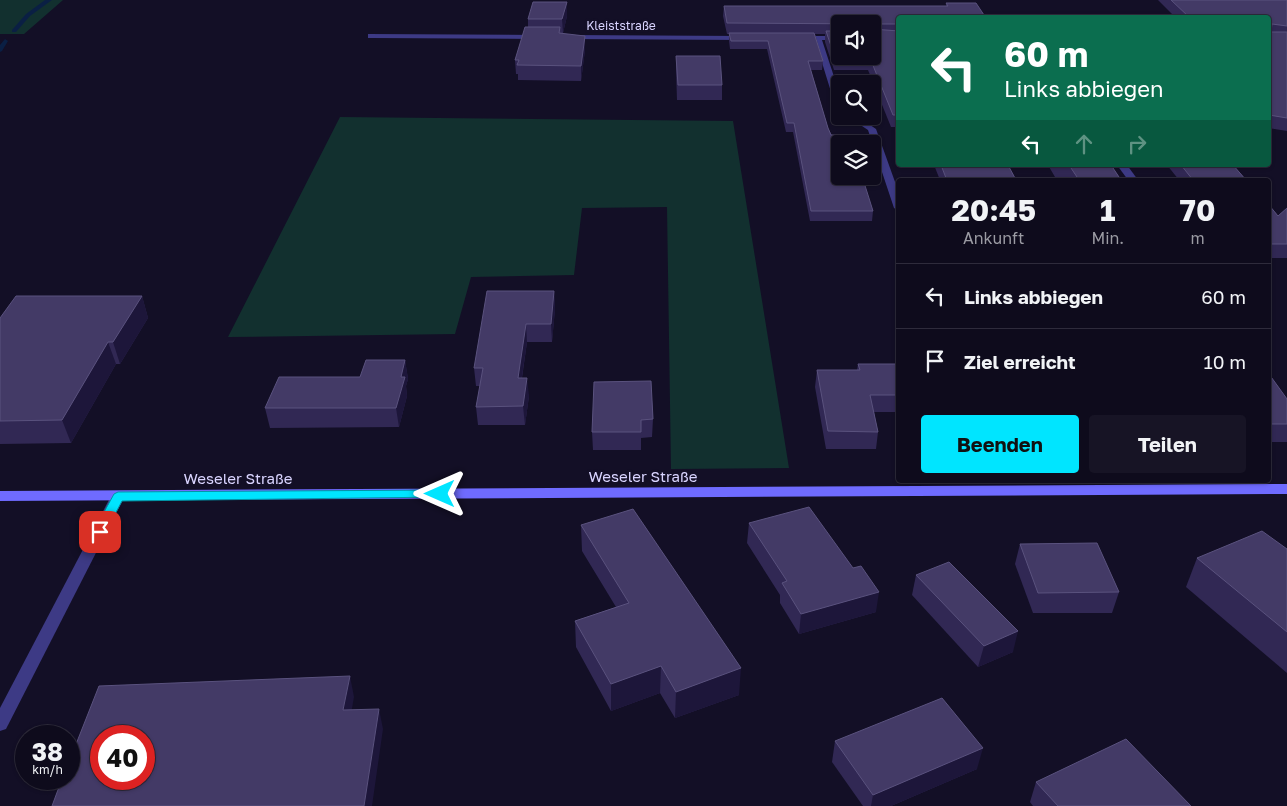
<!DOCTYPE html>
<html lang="de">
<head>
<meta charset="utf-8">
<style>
  body { margin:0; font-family:"Golos Text",sans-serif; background:#171425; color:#f1f3f6; height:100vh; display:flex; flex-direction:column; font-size:19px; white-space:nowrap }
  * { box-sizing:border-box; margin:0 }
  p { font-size:16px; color:#9b9ba3 }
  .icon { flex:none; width:28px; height:28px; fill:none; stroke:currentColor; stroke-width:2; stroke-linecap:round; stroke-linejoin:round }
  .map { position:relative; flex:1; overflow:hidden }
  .sheet { position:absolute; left:896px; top:178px; width:375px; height:305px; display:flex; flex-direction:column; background:#0e0b1c; border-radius:5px; box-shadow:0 1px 4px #0004,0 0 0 1px #2e2b3b }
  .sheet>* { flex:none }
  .guide { position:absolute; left:896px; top:15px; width:375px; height:152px; border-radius:5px; box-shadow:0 1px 4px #0004,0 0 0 1px #2e2b3b; background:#0b6e4f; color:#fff; overflow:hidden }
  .controls { position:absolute; left:831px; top:15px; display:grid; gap:10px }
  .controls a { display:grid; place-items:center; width:50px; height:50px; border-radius:5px; background:#0e0b1c; box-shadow:0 1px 4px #0004,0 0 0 1px #2e2b3b; font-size:25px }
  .speed { position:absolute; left:15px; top:725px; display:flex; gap:10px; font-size:25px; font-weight:700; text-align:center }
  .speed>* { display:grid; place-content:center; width:65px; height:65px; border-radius:50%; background:#0e0b1c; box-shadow:0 1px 4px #0004,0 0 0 1px #2e2b3b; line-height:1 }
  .speed small { font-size:12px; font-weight:400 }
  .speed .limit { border:8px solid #d22; background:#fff; color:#111 }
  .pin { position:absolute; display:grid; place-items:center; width:42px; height:42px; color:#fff; margin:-21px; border-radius:10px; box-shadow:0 2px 8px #0006 }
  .me { position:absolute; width:55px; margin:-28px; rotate:270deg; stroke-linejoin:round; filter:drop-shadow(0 0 4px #0008) }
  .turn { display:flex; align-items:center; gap:18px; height:105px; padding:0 25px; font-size:22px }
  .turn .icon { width:65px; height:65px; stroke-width:2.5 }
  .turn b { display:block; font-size:35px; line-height:42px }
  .lanes { display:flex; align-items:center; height:48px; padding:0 25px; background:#0003; justify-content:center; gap:25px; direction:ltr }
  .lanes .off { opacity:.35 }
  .eta { display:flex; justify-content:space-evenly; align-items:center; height:85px; text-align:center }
  .eta b { font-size:30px; font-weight:700; line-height:35px }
  .primary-button { display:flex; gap:10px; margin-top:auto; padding:10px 25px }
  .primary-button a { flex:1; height:58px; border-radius:5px; background:#00e5ff; color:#111; font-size:20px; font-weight:700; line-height:58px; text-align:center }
  .primary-button a+a { background:#171425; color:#f1f3f6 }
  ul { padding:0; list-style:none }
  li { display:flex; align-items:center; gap:15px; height:65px; padding:0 25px; border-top:1px solid #2e2b3b }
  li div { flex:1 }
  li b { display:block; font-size:19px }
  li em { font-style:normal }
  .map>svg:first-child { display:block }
  .green { fill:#12302f }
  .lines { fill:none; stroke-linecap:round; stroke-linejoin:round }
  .stream { fill:#0a1f44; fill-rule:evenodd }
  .street { fill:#3d3a85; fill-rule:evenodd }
  .secondary { fill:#6f6bff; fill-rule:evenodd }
  .wall { fill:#312854; fill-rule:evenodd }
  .shaded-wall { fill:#1d163a }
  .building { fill:#433a66; stroke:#5a527e; fill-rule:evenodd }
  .route { fill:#00e5ff; stroke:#0095a6 }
  .labels { text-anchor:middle; stroke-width:5; stroke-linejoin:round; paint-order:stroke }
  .far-street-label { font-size:12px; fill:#d9d4ff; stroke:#130f26 }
  .street-label { font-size:15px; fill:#d9d4ff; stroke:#130f26 }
</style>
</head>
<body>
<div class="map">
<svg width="1287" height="806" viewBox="0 0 1287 806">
  <rect width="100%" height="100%" fill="#130f26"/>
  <g class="green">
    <polygon points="0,0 63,0 24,34 0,34"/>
    <polygon points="340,117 733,121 789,468 671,469 667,207 582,208 574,275 471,277 455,334 228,337"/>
  </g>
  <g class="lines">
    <g class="stream">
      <polygon points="45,0 52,0 30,16 16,32 12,32 12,30 26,14"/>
      <polygon points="5,39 8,41 2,51 0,52 0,45"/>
    </g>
    <g class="street">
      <polygon points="368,34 538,35 542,37 538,39 371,38 368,38"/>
      <polygon points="565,35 745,36 749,38 745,40 568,39 565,39"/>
      <polygon points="797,36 840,36 840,40 822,40 840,95 840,111 836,108 815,40 800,40 796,38"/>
      <polygon points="847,116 857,116 876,129 899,193 899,211 894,208 868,130"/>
      <polygon points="1117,165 1127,165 1138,180 1128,180"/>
      <polygon points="118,491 123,493 125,496 6,729 0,731 0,708 111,496 113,493"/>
    </g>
    <polygon class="secondary" points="1287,484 1287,494 0,501 0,491"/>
  </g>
  <g class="wall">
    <polygon points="1158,0 1287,0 1287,131 1269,128 1269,18 1176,18"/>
    <polygon points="567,2 567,16 563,33 561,33 585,50 581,81 518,80 518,74 516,74 515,60 528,27 528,19"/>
    <path d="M946,3H976L899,18V127H891L868,70H834L825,42V34H815L823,61L822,70H811L828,128L873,211L872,221H810L793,132H786L767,49H730L729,41V34H727L723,16L724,6H946ZM840,24H872L840,56Z"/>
    <polygon points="676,56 722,85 722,100 677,100 676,70"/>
    <polygon points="934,165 1008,165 1016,180 940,180"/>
    <polygon points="1048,165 1111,165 1121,180 1068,180 1066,177 1055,177"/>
    <polygon points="1167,165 1233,165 1246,180 1179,180"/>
    <polygon points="1269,205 1278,216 1287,208 1287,258 1269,258"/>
    <polygon points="554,291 555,309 552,342 527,342 522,378 529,396 525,425 478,425 476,407 480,386 476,386 474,368"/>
    <polygon points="142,296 148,318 120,364 116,364 71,443 0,444 0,318"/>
    <polygon points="405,360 408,379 406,386 407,396 399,427 270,428 265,408 360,377"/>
    <polygon points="858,364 899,364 899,412 874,412 878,432 876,449 826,449 815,387 817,370 857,370"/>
    <polygon points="1269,374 1287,399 1287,442 1269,442"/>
    <polygon points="651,381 653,419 652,437 641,438 641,450 593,450 592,432"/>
    <polygon points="749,523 876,612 799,634 780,603 780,595 747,543"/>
    <polygon points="581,525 739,695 675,718 660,693 611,711 576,647 575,621 616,607 582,551"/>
    <polygon points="1020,544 1119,592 1112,613 1033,613 1015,564"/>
    <polygon points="1287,549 1287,673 1186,587 1197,558"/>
    <polygon points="916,575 1013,652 978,667 912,595"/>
    <polygon points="835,741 977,769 891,806 863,806 832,762"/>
    <polygon points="1036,782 1191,806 1033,806 1030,802"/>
  </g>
  <g class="shaded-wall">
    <polygon points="567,2 567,16 563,33 562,19"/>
    <polygon points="585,36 585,50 581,81 581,66"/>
    <polygon points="554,291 555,309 552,342 551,324"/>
    <polygon points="142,296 148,318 120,364 113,342"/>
    <polygon points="526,324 527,342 519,396 518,378"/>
    <polygon points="108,342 116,364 71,443 62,420"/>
    <polygon points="405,360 408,379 406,386 407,396 399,427 396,408 401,377"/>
    <polygon points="527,378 529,396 525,425 523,406"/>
    <polygon points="879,592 876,612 799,634 801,614"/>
    <polygon points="1018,631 1013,652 978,667 984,646"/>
    <polygon points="661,666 660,693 611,711 611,684"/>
    <polygon points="741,668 739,695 675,718 676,692"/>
    <polygon points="350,676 354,697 348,731 343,710"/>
    <polygon points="379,709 383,729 372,806 364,806"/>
    <polygon points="983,748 977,769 891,806 871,806 873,795"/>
  </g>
  <g class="building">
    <polygon points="1171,0 1287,0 1287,26 1272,24 1271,32 1287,32 1287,118 1269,115 1269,18 1190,18"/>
    <polygon points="533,2 567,2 562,19 528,19"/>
    <polygon points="946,3 976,3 986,18 899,18 899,24 873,24 872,26 872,24 727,23 724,6 948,6"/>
    <polygon points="525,27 560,27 559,33 585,36 581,66 517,65 519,60 515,60"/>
    <polygon points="872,29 899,31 899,115 893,115 870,58 835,58 826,31 840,31 840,56 872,56"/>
    <polygon points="729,33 814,33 823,61 808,61 828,128 831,135 850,135 853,144 840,144 840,176 862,176 873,211 811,211 794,123 787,123 768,41 731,41"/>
    <polygon points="676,56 720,56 722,85 678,85"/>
    <polygon points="941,165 1008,165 1016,180 942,180 946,178"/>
    <polygon points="1069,165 1111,165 1121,180 1079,180"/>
    <polygon points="1181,165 1233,165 1246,180 1193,180"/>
    <polygon points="1269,205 1278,216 1287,208 1287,244 1269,244"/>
    <polygon points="487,291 554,291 551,324 526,324 518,378 527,378 523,406 476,407 483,368 474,368"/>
    <polygon points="16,296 142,296 113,342 108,342 62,420 0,421 0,318"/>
    <polygon points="366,360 405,360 401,377 405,377 396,408 265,408 279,377 360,377"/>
    <polygon points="858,364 899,364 899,395 870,395 878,432 828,431 817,370 860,370"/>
    <polygon points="1269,374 1287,399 1287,424 1269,424"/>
    <polygon points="651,381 653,419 641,420 641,432 592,432 594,382"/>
    <polygon points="809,507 853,568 861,566 879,592 801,614 782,583 787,581 749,523"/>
    <polygon points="633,509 741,668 676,692 661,666 611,684 575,621 629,603 581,525"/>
    <polygon points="1262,531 1287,549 1287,632 1197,558"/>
    <polygon points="1097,543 1119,592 1038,593 1020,544"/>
    <polygon points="949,562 1018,631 984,646 916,575"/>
    <path d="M350,676L343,710L379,709L364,806H52L62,779H69V762L99,686ZM101,736H144V779H101Z"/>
    <polygon points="942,698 983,748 873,795 835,741"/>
    <polygon points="1126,739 1191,806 1058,806 1036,782"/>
  </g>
  <polygon class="route" points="440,490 444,491 446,494 444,497 122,501 104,535 100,536 93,532 114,494 118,492"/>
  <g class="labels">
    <g class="far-street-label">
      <text x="621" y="30">Kleiststraße</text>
    </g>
    <g class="street-label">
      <text x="643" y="482">Weseler Straße</text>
      <text x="238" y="484">Weseler Straße</text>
    </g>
  </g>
</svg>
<div class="controls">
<a><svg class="icon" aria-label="sound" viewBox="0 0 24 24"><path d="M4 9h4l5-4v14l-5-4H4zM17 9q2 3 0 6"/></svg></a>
<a><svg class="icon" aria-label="search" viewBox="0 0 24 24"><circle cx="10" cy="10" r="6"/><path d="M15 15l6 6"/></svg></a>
<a><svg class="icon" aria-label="layers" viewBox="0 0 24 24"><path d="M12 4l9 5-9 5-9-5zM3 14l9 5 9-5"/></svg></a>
</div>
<div class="speed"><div>38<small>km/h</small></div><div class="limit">40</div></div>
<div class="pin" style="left:100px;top:532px;background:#d93025"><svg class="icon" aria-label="arrive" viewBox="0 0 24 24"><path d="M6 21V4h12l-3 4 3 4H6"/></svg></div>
<svg class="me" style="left:440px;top:494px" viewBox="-20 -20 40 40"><path d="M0-17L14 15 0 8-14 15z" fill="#00e5ff" stroke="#fff" stroke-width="4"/></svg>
<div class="guide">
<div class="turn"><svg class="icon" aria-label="left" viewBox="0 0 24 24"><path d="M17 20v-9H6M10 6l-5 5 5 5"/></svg><div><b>60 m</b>Links abbiegen</div></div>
<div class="lanes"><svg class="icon" aria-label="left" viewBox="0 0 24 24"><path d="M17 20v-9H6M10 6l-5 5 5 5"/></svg><svg class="icon off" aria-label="ahead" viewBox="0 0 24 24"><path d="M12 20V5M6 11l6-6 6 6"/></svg><svg class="icon off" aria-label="right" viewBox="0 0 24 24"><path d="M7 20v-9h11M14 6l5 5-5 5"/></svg></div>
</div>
<section class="sheet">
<div class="eta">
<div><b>20:45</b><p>Ankunft</p></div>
<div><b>1</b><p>Min.</p></div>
<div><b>70</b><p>m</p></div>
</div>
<ul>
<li><svg class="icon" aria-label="left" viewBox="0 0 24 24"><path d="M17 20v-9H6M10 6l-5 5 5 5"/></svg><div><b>Links abbiegen</b></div><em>60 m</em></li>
<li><svg class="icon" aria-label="arrive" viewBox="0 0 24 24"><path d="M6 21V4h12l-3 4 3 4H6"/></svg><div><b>Ziel erreicht</b></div><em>10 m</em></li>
</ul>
<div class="primary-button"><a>Beenden</a><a>Teilen</a></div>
</section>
</div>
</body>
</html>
